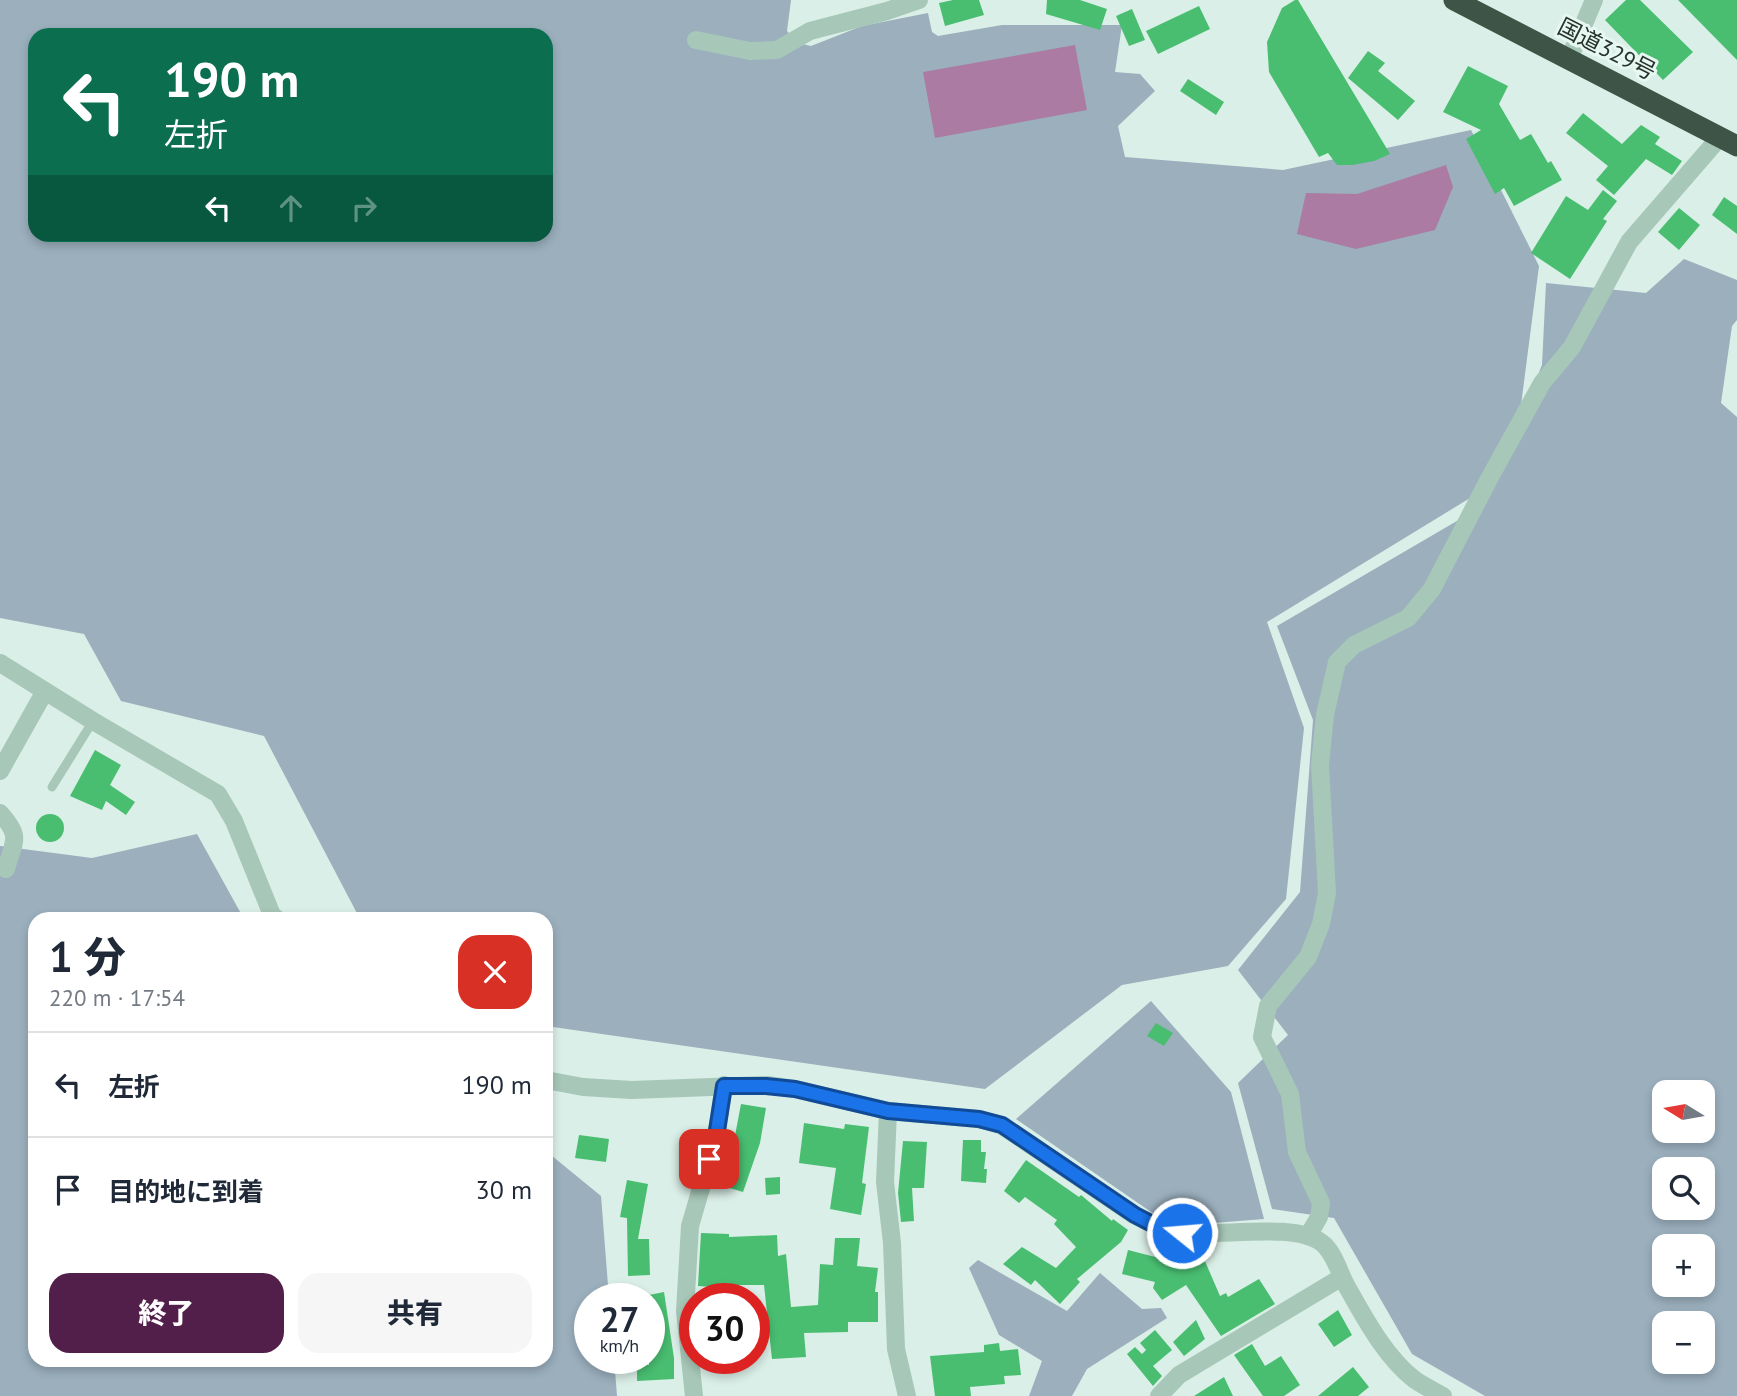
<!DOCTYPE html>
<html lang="ja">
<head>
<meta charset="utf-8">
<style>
  body { margin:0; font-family:"PT Sans","Noto Sans JP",sans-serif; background:#f6f6f7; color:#1f2937; height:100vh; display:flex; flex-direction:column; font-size:26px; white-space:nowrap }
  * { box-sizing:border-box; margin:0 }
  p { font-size:23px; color:#747a83 }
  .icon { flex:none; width:38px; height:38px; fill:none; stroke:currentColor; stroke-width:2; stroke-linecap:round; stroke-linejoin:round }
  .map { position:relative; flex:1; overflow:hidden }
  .sheet { position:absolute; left:28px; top:912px; width:525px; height:455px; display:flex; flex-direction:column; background:#fff; border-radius:21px; box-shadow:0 4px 10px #0003 }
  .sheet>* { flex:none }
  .hud { position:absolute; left:28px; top:28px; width:525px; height:214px; border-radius:21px; box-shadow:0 4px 10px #0003; background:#0b6e4f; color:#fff; overflow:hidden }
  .needle { width:46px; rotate:281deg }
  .tools { position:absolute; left:1652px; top:1080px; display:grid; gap:14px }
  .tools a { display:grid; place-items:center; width:63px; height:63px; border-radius:14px; background:#fff; box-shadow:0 4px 10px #0003; font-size:35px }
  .speed { position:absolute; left:574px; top:1283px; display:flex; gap:14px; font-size:35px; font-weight:700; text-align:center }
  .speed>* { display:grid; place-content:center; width:91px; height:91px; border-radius:50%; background:#fff; box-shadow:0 4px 10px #0003; line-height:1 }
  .speed small { font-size:18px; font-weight:400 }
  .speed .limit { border:10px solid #d22; background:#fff; color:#111 }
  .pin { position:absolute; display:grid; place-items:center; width:60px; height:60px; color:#fff; margin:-30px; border-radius:14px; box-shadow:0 4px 10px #0006 }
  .me { position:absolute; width:77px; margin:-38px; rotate:287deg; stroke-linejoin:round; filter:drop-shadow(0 0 5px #0008) }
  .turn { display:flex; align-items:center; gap:24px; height:147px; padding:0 21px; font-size:32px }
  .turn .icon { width:91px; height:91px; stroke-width:2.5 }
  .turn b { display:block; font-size:49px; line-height:60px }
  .lanes { display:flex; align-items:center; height:66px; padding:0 21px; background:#0003; justify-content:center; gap:35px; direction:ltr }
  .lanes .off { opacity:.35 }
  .round { display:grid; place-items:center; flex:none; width:74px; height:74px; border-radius:21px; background:#f6f6f7 }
  .overview { display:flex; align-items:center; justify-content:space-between; height:119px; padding:0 21px }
  h1 { font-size:42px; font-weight:800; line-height:52px }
  .action { display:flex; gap:14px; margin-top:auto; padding:14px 21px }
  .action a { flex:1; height:80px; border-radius:21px; background:#521f4a; color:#fff; font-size:28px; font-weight:800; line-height:80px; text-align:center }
  .action a+a { background:#f6f6f7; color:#1f2937 }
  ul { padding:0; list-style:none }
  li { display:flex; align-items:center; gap:21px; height:105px; padding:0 21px; border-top:2px solid #e0e1e3 }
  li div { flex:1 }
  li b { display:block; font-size:26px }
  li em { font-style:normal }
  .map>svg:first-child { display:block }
  .green { fill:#9bafbd; fill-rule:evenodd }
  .water { fill:#ab7ba4 }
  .building { fill:#49be71 }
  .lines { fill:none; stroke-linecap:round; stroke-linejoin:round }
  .lane { stroke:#a7c7b8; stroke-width:9 }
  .street { stroke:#a7c7b8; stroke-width:18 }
  .highway { stroke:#3e5447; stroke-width:21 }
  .route-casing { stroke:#114b97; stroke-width:18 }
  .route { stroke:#1a73e8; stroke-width:12 }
  .labels { text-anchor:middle; stroke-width:6; stroke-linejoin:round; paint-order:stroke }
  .street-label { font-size:23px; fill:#27332c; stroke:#e6f8f1 }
</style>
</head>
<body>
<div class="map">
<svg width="1737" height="1396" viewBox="0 0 1737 1396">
  <rect width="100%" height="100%" fill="#daefe7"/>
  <g class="green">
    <path d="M0,0H791L787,31L798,43L811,46L862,26L928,13L932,32L938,36L1002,25H1122L1115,72L1140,74L1155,91L1118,126L1125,157L1283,170L1471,130L1539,266L1521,405L1475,495L1267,622L1304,728L1286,899L1228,966L1122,985L985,1089L546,1026V919H360L264,736L121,701L84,634L0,618ZM35,35H546V234H35Z"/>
    <path d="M1684,259L1737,280V320L1732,326L1721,403L1737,417V1396H1485L1412,1354L1334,1218L1272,1209L1238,1083L1288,1035L1238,970L1300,892L1313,720L1277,626L1486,504L1542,365L1546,283L1646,293ZM1664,1092H1703V1130H1664ZM1664,1169H1703V1208H1664ZM1664,1246H1703V1284H1664ZM1664,1323H1703V1362H1664Z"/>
    <polygon points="197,834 244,919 35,919 35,1360 546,1360 546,1151 601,1196 609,1298 590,1298 590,1358 614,1358 617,1396 0,1396 0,846 92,858"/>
    <polygon points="1151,1001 1231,1092 1264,1219 1201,1224 1154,1214 1016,1119"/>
    <polygon points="978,1260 1067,1311 1100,1273 1142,1309 1161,1308 1167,1318 1087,1369 1072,1396 1029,1396 1042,1361 999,1335 969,1268"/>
  </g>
  <g class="water">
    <polygon points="1075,45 1087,110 935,138 923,72"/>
    <polygon points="1446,165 1453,187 1435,230 1356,249 1297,234 1306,193 1357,194"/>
  </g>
  <g class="building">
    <polygon points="953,0 979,0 984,15 945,26 939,3"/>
    <polygon points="1047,0 1080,0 1107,9 1100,30 1046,14"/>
    <polygon points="1295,0 1298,0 1390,154 1374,161 1352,165 1337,165 1328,153 1319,157 1269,72 1267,42 1282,8"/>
    <polygon points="1626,0 1640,0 1693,52 1663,80 1605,20"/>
    <polygon points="1678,0 1737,0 1737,60"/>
    <polygon points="1199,6 1210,29 1158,54 1146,31"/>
    <polygon points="1132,9 1145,40 1129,46 1116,16"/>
    <polygon points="1368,51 1385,63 1378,71 1415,101 1398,120 1348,78"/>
    <polygon points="1468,66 1508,86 1499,104 1520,140 1531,134 1548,163 1551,161 1562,180 1514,206 1504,188 1495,194 1466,139 1481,130 1443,112"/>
    <polygon points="1188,79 1224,102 1216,115 1180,91"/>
    <polygon points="1583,113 1622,144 1641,125 1660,137 1655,144 1682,161 1672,175 1646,159 1614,195 1596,180 1608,166 1566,133"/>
    <polygon points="1603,190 1617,201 1603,219 1607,221 1570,279 1531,253 1566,196 1588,210"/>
    <polygon points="1724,197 1737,206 1737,234 1712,215"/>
    <polygon points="1679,208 1700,225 1679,250 1658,232"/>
    <polygon points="95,750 121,765 110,785 135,802 126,815 106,801 102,810 70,796"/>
    <circle cx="50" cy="828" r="14"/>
    <polygon points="1156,1023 1173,1033 1164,1046 1147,1036"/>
    <polygon points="741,1104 766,1108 760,1143 743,1192 716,1184 729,1145 733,1146"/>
    <polygon points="804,1123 844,1129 845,1124 869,1127 862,1183 866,1184 861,1215 830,1209 836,1168 799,1163"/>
    <polygon points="579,1135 609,1139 606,1162 575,1158"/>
    <polygon points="963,1140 981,1140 981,1152 986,1152 984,1169 987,1169 986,1183 961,1181"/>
    <polygon points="903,1141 927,1142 924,1188 912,1188 914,1221 901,1222 898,1193"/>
    <polygon points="1026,1160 1079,1197 1081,1195 1112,1221 1113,1219 1128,1230 1121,1242 1077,1279 1080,1282 1060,1304 1035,1280 1031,1285 1003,1264 1022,1247 1056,1268 1076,1247 1054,1224 1057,1220 1025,1197 1019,1203 1004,1191"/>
    <polygon points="780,1177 780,1194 766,1195 765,1178"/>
    <polygon points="627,1180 648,1184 638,1239 649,1239 650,1275 628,1276 627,1218 620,1217"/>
    <polygon points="701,1233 729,1234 729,1237 777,1235 778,1256 786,1254 791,1307 818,1305 820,1264 833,1265 835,1238 860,1238 857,1266 878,1268 875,1292 878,1292 878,1322 848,1322 848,1332 804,1333 806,1357 772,1359 764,1285 728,1285 730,1288 698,1286"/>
    <polygon points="1198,1245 1220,1296 1226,1293 1228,1297 1259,1279 1275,1304 1221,1336 1186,1285 1162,1300 1153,1288 1155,1282 1122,1274 1128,1250 1163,1259"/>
    <polygon points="664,1292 674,1358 674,1379 637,1381 637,1365 649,1365 649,1295"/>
    <polygon points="1338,1310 1352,1335 1334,1347 1318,1324"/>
    <polygon points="1196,1320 1205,1339 1184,1356 1173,1342"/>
    <polygon points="1155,1330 1172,1350 1153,1366 1162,1376 1153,1386 1127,1354 1135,1347 1142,1354 1146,1350 1140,1343"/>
    <polygon points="999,1343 1000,1351 1018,1349 1021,1375 1004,1376 1005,1384 970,1387 971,1396 935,1396 930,1356 984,1352 984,1345"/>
    <polygon points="1252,1344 1265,1366 1281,1356 1300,1385 1284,1396 1263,1396 1234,1355"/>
    <polygon points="1353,1367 1369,1387 1358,1396 1318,1396"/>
    <polygon points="1224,1377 1233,1396 1194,1396"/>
  </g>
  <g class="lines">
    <polyline class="lane" points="52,787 93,721"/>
    <g class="street">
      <polyline points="696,40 750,51 777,50 810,31 887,11 919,0"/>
      <polyline points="1569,59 1594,0"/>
      <polyline points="0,663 93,721 218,794 234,821 272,915 277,919"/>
      <polyline points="0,771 45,691"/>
      <path d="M0,813C22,837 14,840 6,869"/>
      <path d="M546,1080L583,1087L632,1090L767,1085L795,1089L888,1111L979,1119L1001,1125L1134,1215C1149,1223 1163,1229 1180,1232C1216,1238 1293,1221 1322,1243C1334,1252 1339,1272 1346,1285C1364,1317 1385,1357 1415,1380C1424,1386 1434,1391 1443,1396"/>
      <polyline points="888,1111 885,1182 892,1243 896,1349 907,1396"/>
      <polyline points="1308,1236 1319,1217 1321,1203 1297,1152 1290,1094 1262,1037 1268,1006 1308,957 1321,924 1327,893 1320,765 1325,715 1337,662 1354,645 1408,618 1432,589 1489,479 1542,383 1572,347 1629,242 1720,137"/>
      <polyline points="694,1396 685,1311 690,1226 716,1137 724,1085"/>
      <polyline points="1159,1396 1179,1375 1342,1277"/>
    </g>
    <polyline class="highway" points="1454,0 1737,146"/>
  </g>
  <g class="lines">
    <g class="route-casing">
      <polyline id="route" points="709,1159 716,1137 724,1086 766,1086 795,1089 888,1111 979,1119 1002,1125 1135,1215 1158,1227 1182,1233"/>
    </g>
    <use href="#route" class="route"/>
  </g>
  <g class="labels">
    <g class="street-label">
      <text transform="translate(1607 49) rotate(27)" y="8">国道329号</text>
    </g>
  </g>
</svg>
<div class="tools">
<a><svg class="needle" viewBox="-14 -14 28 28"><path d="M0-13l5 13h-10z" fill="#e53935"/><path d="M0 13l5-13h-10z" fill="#747a83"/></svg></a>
<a><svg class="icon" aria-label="search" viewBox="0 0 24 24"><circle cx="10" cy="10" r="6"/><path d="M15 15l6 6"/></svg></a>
<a>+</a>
<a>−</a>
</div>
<div class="speed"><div>27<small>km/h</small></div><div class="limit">30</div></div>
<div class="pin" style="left:709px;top:1159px;background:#d93025"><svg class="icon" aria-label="arrive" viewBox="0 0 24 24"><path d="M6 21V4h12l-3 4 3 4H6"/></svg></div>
<svg class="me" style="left:1182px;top:1233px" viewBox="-20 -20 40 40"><circle r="17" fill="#1a73e8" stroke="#fff" stroke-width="3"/><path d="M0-11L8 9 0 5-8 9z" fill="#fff"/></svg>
<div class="hud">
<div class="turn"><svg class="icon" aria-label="left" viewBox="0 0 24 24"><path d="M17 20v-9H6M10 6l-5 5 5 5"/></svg><div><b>190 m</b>左折</div></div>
<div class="lanes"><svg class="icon" aria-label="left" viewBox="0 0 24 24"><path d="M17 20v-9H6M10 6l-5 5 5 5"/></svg><svg class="icon off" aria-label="ahead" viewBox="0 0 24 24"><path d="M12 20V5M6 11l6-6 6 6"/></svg><svg class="icon off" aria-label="right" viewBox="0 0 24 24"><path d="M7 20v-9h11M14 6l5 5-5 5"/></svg></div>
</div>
<section class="sheet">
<div class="overview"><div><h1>1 分</h1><p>220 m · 17:54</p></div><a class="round" style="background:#d93025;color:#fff"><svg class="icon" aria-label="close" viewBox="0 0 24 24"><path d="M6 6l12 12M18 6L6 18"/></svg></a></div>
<ul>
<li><svg class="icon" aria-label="left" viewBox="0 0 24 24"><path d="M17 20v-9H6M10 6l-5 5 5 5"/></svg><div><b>左折</b></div><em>190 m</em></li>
<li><svg class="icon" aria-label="arrive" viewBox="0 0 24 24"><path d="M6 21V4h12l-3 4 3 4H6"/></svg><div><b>目的地に到着</b></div><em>30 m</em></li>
</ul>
<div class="action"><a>終了</a><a>共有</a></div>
</section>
</div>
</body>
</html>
